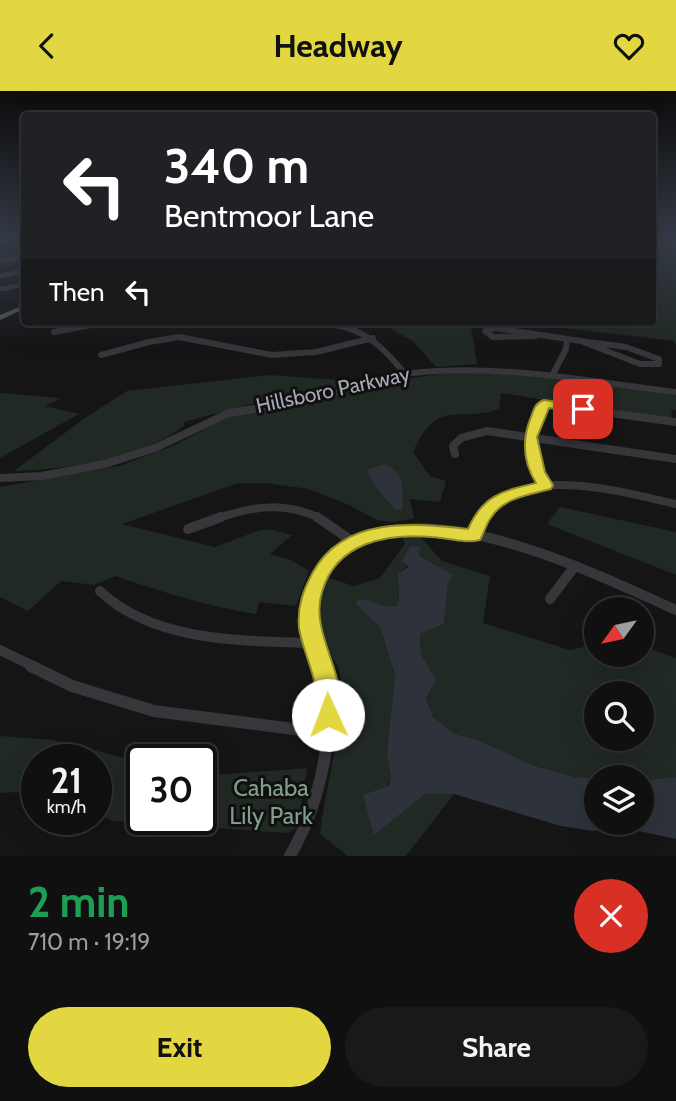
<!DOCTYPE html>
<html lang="en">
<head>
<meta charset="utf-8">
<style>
  body { margin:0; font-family:Cabin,sans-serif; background:#191919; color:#f1f3f6; height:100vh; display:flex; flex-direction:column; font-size:26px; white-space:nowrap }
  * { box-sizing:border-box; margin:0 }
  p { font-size:23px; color:#9c9d9f }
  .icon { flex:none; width:38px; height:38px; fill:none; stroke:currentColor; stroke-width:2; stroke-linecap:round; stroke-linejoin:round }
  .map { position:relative; height:765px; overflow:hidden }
  .side { display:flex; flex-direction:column; background:#101010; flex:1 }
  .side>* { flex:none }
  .banner { position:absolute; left:21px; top:21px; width:635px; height:214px; border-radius:7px; box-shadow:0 7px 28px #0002,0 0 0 2px #303030; background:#202124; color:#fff; overflow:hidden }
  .needle { width:46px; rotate:237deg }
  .fabs { position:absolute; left:584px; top:506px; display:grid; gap:14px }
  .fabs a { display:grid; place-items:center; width:70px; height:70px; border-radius:50%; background:#101010; box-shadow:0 7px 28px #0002,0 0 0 2px #303030; font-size:35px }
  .speed { position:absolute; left:21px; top:653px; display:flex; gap:14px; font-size:35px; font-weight:700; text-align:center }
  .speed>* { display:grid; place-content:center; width:91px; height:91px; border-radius:50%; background:#101010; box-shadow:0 7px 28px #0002,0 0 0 2px #303030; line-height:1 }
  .speed small { font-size:18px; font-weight:400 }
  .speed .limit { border:4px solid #111; border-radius:10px; background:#fff; color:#111 }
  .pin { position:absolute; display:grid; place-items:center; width:60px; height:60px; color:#fff; margin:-30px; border-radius:14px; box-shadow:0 4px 10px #0006 }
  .me { position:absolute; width:77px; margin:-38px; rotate:358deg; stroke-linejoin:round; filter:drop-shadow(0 0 5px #0008) }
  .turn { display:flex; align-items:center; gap:24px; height:147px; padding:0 28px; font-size:32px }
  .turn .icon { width:91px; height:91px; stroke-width:2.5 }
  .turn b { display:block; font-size:49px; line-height:60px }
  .then { display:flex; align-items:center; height:66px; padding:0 28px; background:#0003; gap:14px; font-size:26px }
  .round { display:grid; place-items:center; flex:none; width:74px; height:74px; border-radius:37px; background:#191919 }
  .headline { display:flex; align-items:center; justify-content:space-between; height:119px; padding:0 28px }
  h1 { font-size:42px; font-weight:700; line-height:52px; color:#1e9e55 }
  .cta { display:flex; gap:14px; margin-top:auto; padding:14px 28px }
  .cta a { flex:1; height:80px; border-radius:42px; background:#e2d741; color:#111; font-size:28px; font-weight:700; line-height:80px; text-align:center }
  .cta a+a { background:#191919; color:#f1f3f6 }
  header { display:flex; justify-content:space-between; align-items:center; height:91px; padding:0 28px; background:#e2d741; color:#111; font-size:32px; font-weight:700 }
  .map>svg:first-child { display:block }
  .green { fill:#212924; fill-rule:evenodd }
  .water { fill:#2e323b }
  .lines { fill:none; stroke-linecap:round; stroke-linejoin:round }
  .minor-far4 { stroke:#36363b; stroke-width:4.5 }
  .minor-far3 { stroke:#36363b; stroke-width:6 }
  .minor-far2 { stroke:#36363b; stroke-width:8 }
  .minor-far1 { stroke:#36363b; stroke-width:10 }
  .minor { stroke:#36363b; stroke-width:12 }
  .major { fill:#53525a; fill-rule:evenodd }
  .route { fill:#e2d741; stroke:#938c2a; stroke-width:2 }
  .labels { text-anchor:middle; stroke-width:6; stroke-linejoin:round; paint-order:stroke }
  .street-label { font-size:21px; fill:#a8a8b5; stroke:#101011 }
  .near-park-label { font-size:24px; fill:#809f8a; stroke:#101011 }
</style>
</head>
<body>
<header><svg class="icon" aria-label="back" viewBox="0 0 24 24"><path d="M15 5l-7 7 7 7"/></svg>Headway<svg class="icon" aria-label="heart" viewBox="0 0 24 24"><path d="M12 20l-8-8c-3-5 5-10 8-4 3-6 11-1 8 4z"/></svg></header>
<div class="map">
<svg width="676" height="765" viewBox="0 0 676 765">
  <rect width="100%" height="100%" fill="#151516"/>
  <g class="green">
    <polygon points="653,157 676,157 676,254 674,250 515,231 653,231"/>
    <polygon points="380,231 470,231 477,273 436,276 414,251"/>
    <path d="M478,281L517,283L676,304V319H672L671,329L501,302L499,318C456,333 439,305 413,361L430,385L446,390L440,411L410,408L414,427L394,431L377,429L349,414L309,398L266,392H238L122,433L215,456L260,439H273L292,444L270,463L291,469L309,480L296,515L259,511L256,523C207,515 162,501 115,485L94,494L61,490L28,520L0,506V396L119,375L175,354L226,327L248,320L321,309L383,291L448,282Z"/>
    <path d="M269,284L354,290L308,306L252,313L184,331V335C137,370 70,378 14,380L82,329L127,300Z"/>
    <polygon points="0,302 61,307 45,315 79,323 0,367"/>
    <polygon points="560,416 676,441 676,484 547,433"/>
    <path d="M417,442L442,470L490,485L483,532L570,559L597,553V564H642V555L676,567V686L642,689V686H575L535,675L478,649L455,643L433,626L426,607L436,589L421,563L420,543L444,533L448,492L419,465L398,483L399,510L396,516L383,517L364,508L380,536L395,584L387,666L391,684L374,743L425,703H454L406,765H348L320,743C326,689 345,637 340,582C339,574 331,565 327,558C312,534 316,511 326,486L354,495L380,487L405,453L401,444ZM597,602H642V648H597Z"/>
    <polygon points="0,645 52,649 142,671 142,728 201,728 201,685 307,677 298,735 288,742 113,730 96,721 96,668 37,668 37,700 0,702"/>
  </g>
  <g class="water">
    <path d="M385,373C406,383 403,397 402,419H395L375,395L367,379Z"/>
    <path d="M410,455L420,456L419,465L453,484L448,492L444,533L420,543L421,563L436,589L426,607L433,626L455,643L478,649L535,675L575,686L597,687V732H642V689L676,686V748L625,737L593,740L561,735L454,703H425L374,744L363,704L389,695L391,684L387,666L388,651L395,584L380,536L356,513L358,508C371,508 382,517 396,516L399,510L398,483L409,475L402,471Z"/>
  </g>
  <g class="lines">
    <g class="minor-far4">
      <polyline points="24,148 21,152 24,157"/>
      <polyline points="653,156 676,155"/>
      <polyline points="0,170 24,166"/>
      <polyline points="0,185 24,180"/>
      <polyline points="0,198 24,194"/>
    </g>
    <g class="minor-far3">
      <path d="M313,231C358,234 377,248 405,283"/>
      <polyline points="282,233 309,231"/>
      <polyline points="54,241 107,231"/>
      <polyline points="535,245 493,246 485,240 495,237 581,250"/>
      <polygon points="581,250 626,256 659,268 659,273 640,273"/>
      <polyline points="101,264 149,251 179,246 272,264 316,261 373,247"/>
      <polyline points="552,285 566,258 567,249"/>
      <path d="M293,312C334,305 372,287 413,282C497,272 592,291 676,301"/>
    </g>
    <g class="minor-far2">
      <polyline points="455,363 453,355 461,347 487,340 676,368"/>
      <polyline points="0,387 42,385 105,373 155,357 229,322 304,310"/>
      <path d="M545,394C529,366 529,341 544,313L676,331"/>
      <path d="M216,428C252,415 286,410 321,428"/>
      <path d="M482,428C516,370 623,401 676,413"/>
    </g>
    <g class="minor-far1">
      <polyline points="317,426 352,450"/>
      <polyline points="188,438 221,426"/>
      <polyline points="474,445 483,426"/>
      <path d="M100,500C153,551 243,550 313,552"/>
      <polyline points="550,508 575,475"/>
      <polyline points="0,559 35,576"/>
      <path d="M323,576C308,532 297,486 346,458C354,454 362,448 369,445C454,414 599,484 676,519"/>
    </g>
    <g class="minor">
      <polyline points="31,575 72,595 154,620 325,642"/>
      <path d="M290,765C320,712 339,635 322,575"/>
    </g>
    <polygon class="major" points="24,214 24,218 0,229 0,224"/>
  </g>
  <linearGradient id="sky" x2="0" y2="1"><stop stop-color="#0c0c0c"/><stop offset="0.58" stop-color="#353b47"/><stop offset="1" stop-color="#353b47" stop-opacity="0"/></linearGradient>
  <rect width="676" height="256" fill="url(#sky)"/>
  <path class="route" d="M544,309L583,314L590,318L583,322L549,317L537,346L545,381L553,394L551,398C529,404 503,406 490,428C486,434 484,442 480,449C466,453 448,447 432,446C388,442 336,451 322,501C308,545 355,592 336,632L328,635L319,632C313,618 318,603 314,589C310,572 302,555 299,537C297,516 303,499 313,481C344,425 413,432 468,438C483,404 502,400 536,392C523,371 522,348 531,326C534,318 535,312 544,309Z"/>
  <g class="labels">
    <g class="street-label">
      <text transform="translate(333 299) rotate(-12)" y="7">Hillsboro Parkway</text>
    </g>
    <g class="near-park-label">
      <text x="271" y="705">Cahaba<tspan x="271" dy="28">Lily Park</tspan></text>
    </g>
  </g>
</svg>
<div class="fabs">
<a><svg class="needle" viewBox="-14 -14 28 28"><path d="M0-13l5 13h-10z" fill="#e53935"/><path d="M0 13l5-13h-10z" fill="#9c9d9f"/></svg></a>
<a><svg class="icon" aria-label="search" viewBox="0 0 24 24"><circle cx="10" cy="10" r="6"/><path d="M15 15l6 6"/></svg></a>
<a><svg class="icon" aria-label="layers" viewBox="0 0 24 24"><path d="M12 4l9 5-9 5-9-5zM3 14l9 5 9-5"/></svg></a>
</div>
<div class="speed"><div>21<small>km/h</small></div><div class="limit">30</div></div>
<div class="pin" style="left:583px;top:318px;background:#d93025"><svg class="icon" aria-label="arrive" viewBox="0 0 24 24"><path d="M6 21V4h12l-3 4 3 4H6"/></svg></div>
<svg class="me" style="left:328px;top:624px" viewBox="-20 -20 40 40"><circle r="19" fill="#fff"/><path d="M0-13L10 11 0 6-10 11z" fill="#e2d741"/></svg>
<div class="banner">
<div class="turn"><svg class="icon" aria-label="left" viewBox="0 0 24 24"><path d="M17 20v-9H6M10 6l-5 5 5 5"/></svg><div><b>340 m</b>Bentmoor Lane</div></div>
<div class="then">Then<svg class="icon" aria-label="left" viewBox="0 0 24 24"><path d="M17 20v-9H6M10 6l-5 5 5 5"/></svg></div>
</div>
</div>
<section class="side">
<div class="headline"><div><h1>2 min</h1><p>710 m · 19:19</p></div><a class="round" style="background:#d93025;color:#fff"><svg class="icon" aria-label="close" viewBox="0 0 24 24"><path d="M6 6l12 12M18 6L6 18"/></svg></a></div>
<div class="cta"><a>Exit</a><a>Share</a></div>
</section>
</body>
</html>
